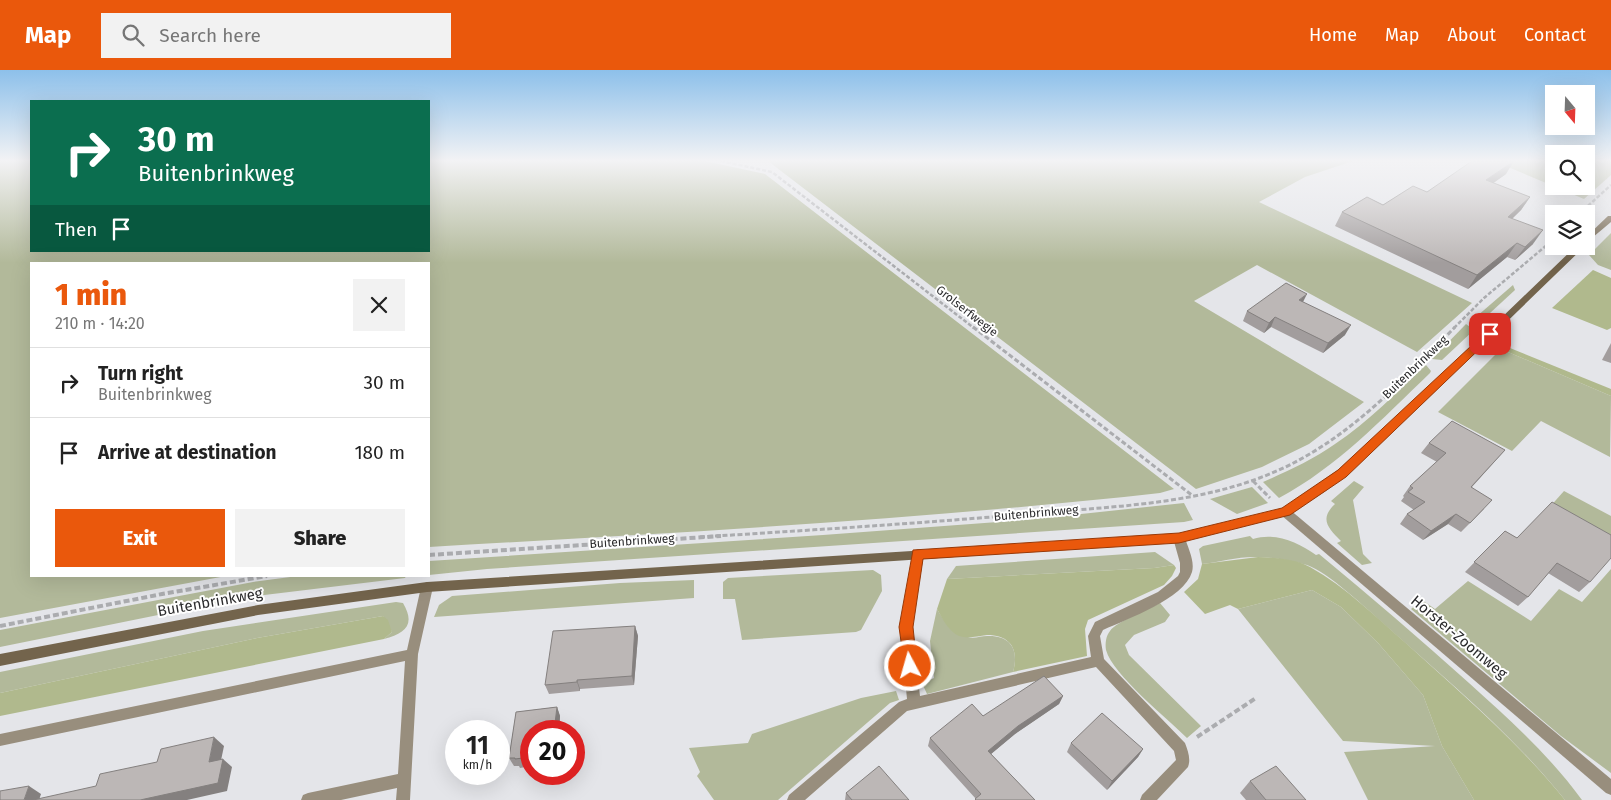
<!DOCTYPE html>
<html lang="en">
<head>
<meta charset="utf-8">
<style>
  body { margin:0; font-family:"Fira Sans",sans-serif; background:#f2f2f2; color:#222; height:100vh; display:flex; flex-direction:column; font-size:19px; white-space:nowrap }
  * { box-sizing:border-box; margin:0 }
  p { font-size:16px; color:#767676 }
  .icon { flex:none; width:28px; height:28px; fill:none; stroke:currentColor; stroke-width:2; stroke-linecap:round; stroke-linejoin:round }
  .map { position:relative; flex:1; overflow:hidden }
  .side { position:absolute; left:30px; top:192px; width:400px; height:315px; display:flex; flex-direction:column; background:#fff; border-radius:0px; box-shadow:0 5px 20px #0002 }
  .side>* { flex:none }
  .guide { position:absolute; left:30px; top:30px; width:400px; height:152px; border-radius:0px; box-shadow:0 5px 20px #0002; background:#0b6e4f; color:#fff; overflow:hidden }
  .needle { width:32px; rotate:161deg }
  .buttons { position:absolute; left:1545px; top:15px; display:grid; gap:10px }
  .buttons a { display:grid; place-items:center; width:50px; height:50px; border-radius:0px; background:#fff; box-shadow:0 5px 20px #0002; font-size:25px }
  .speed { position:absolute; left:445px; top:650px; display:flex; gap:10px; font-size:25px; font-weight:700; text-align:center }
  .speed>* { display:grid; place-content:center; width:65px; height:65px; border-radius:50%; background:#fff; box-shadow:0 5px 20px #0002; line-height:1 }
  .speed small { font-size:12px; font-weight:400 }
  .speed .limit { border:8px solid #d22; background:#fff; color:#111 }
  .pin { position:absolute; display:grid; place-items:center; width:42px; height:42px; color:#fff; margin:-21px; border-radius:10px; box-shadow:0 2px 8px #0006 }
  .me { position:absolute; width:55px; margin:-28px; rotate:354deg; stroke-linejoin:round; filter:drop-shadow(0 0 4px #0008) }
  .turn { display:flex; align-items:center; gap:18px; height:105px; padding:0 25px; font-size:22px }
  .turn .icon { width:65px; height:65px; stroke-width:2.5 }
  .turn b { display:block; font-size:35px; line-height:42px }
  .then { display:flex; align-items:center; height:48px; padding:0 25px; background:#0003; gap:10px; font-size:19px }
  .round { display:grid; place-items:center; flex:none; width:52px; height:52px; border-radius:0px; background:#f2f2f2 }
  .overview { display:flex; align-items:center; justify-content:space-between; height:85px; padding:0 25px }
  h1 { font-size:30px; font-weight:800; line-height:38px; color:#ea580c }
  .button { display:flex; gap:10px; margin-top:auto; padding:10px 25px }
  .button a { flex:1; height:58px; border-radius:0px; background:#ea580c; color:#fff; font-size:20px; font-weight:800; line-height:58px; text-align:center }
  .button a+a { background:#f2f2f2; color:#222 }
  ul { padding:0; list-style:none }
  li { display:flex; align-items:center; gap:15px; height:70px; padding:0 25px; border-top:1px solid #e0e0e0 }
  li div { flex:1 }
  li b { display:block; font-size:19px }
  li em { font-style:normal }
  header { display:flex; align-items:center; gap:30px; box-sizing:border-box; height:70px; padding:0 25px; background:#ea580c; color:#fff }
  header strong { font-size:24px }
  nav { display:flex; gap:28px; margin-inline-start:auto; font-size:18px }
  .search { width:350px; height:45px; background:#f2f2f2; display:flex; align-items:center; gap:12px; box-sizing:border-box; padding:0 18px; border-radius:0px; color:#767676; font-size:19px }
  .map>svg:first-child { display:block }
  .green { fill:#b2b99a }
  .forest { fill:#b0b98d }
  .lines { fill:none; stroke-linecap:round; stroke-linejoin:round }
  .path-far2 { stroke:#abacaf; stroke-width:2.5; stroke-dasharray:4 2; stroke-linecap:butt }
  .path-far1 { stroke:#abacaf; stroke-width:3; stroke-dasharray:5 2.5; stroke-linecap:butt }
  .path { stroke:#abacaf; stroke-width:4; stroke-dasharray:6 3; stroke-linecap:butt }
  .lane { fill:#988e7d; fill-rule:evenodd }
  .street { fill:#988e7d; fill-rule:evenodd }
  .secondary { fill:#73644c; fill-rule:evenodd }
  .wall { fill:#a29d9d }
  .shaded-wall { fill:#84807f }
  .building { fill:#bcb7b6; stroke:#84807f }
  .route { fill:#ea580c; stroke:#983908 }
  .labels { text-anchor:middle; stroke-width:4; stroke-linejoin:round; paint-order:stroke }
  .street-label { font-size:12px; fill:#2b2b2d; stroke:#fff }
  .near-street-label { font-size:15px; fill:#2b2b2d; stroke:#fff }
</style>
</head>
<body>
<header>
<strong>Map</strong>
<div class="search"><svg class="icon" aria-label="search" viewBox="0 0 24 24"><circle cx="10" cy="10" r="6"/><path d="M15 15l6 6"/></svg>Search here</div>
<nav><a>Home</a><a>Map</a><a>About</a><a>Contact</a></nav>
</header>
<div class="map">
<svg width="1611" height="730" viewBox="0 0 1611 730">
  <rect width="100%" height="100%" fill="#e4e5e9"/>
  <g class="green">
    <path d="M0,91H31V181H429V91H705L765,104L1174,419L1160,423C917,450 673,463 429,477V194H31V506H226L0,548Z"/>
    <polygon points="768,91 1353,91 1305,107 1259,132 1472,233 1417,282 1257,195 1194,231 1364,332 1309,374 1262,397 1196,419"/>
    <polygon points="1494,91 1554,91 1554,116 1586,116 1586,91 1611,91 1611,105 1584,129"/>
    <polygon points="1611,163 1611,200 1598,195 1589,185"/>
    <polygon points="1513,215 1515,220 1477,255 1469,253"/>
    <polygon points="1466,254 1474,260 1442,290 1432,289"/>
    <polygon points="1501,279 1611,326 1610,387 1541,351 1512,381 1438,342"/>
    <path d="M1426,295L1431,301L1430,303C1382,349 1337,397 1279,428L1263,412C1288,401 1312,390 1335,374C1368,352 1397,322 1426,295Z"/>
    <path d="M1354,411L1364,417L1353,430L1363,484L1372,493L1362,495L1337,473L1341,471C1328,458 1319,449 1335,434L1331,431Z"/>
    <polygon points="1252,417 1268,433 1237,444 1210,429"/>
    <polygon points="1564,421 1611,446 1611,474 1548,439"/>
    <polygon points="1184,433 1193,450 1184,452 487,499 429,505 429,491 823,465 1025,450"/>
    <path d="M1250,466L1253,469C1275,462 1298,472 1316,485L1319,484C1370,526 1420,569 1469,613C1510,650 1550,686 1582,730H1565C1513,665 1447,610 1385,555C1367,539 1328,502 1307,495C1293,491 1273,487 1258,487C1240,486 1220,492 1202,494L1199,479L1203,476Z"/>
    <polygon points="1155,482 1174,495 1154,498 947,509 956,496"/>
    <polygon points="1611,499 1611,703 1561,666 1411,539 1422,530 1435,539 1468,511 1531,551 1559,519 1582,532"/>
    <polygon points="873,500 881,505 882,521 861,560 856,562 742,570 735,529 723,529 723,512 728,508"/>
    <polygon points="298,506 406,506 405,508 247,527 0,577 0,560 253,512"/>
    <polygon points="694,510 694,528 434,547 439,535 452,526 620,513"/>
    <polygon points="1312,520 1341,537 1378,573 1423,625 1442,676 1474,730 1368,730 1344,682 1435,676 1343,671 1238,539"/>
    <path d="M396,532L403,533C416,555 405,563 384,569L392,562L383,546L257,568L0,623V602L203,561Z"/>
    <path d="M1160,533L1170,545L1165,552L1134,565L1125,575L1129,585L1201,656L1187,668C1167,648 1113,605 1106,580C1105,573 1106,566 1110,561C1117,551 1148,540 1160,533Z"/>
    <path d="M937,539C945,553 952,562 968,567C974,569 981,566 987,566C1012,565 1019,581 1013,602L927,624L922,613L934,608L930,571Z"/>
    <polygon points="896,621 899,630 890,633 778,730 714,730 697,706 700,702 689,678 748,673 752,664 861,628"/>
  </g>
  <g class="forest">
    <polygon points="1593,200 1611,208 1611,258 1607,260 1552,238"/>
    <polygon points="1505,276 1611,319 1611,326 1501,279"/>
    <path d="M1258,487C1275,488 1294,488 1310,497C1346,517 1377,548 1408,575C1462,624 1519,673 1565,730H1474L1442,676L1423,625L1378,573L1341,537L1312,520L1238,539L1230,535L1205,544L1184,522L1198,509L1202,494Z"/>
    <path d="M1174,495L1176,498L1172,506L1164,515L1088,550L1085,559L1087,586L1013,602C1019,581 1012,565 987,565C977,566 969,569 959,566C949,562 942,548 937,539L947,509L1154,498Z"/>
    <polygon points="383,546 388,550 392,562 384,569 0,646 0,623 257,568"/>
  </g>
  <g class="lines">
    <g class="path-far2">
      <polyline points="721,91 772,102 974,258"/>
      <polyline points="1579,144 1611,115"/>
      <polyline points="1454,258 1484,228 1554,169"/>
    </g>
    <g class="path-far1">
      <polyline points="973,257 1193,426"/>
      <polyline points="1253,411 1270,428"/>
      <path d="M700,467C813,460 926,453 1038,443C1119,436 1203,434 1279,400C1348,369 1403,311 1455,257"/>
    </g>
    <g class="path">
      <polyline points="429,485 721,466"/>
      <polyline points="0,556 162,524 267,506"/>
      <polyline points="1197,667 1256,628"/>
    </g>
    <g class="lane">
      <path d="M1179,464L1183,465L1185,468C1188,478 1195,491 1192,502C1184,529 1127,549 1103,560L1100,566L1104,589L1185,673C1188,681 1191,689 1188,697L1157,730H1140L1142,725L1176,690L1174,681L1096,597L907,641L805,730H787L789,725L899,632L907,629L900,557L914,481L918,479L922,481L924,484L912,557L920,626L1091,587L1088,566L1095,552L1158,522L1178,506L1180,502V493L1173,468L1175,465Z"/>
      <polygon points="427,512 431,514 433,517 418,584 410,730 396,730 397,718 341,730 301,730 303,725 308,723 398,704 405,591 0,676 0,664 407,580 421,517 423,514"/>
    </g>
    <polygon class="street" points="1285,438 1289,439 1611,709 1611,725 1606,723 1281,445 1280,442 1281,439"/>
    <g class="secondary">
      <polygon points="1608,146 1611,146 1611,152 1586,173 1586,167"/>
      <polygon points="1576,176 1585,176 1425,331 1346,406 1324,422 1289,445 1179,472 427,522 258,545 0,596 0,584 258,535 427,512 1179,464 1282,439 1338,400 1419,327"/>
    </g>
  </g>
  <g class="wall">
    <polygon points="1506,104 1493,113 1530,127 1521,140 1512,149 1533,174 1515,190 1507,187 1468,219 1335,156 1342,142 1383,135 1427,122"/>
    <polygon points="1303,232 1345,265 1323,283 1271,257 1264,263 1243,251 1247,241"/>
    <polygon points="1611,273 1611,293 1602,290"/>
    <polygon points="1429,373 1505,380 1472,417 1484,439 1461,462 1448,454 1423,470 1400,454 1407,444 1414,440 1401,431 1404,427 1403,426 1410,416 1437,392 1421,383"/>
    <polygon points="1505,461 1590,512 1579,522 1548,503 1528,527 1518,536 1465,502"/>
    <polygon points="635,556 638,566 634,615 580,619 580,621 549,624 545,615"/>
    <polygon points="1063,626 1059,634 1015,664 991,684 1035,730 975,730 976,729 928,676 930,668 983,646"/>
    <polygon points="557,637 560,646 559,661 531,661 531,696 520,698 519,696 514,696 509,688 516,642"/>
    <polygon points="1071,673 1143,679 1138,687 1107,720 1067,682"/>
    <polygon points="1250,711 1306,730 1246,730 1240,723"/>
    <polygon points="846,723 909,730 845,730"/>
  </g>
  <g class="shaded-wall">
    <polygon points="1514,91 1506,104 1478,124 1486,110"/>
    <polygon points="1530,127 1521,140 1499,161 1508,147"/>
    <polygon points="1543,160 1533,174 1515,190 1525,177"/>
    <polygon points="1517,173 1507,187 1468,219 1477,205"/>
    <polygon points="1307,224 1302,234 1299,230"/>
    <polygon points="1275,247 1271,257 1264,263 1269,253"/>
    <polygon points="1351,255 1345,265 1323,283 1328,273"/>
    <polygon points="1456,444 1448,454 1423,470 1431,461"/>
    <polygon points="635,556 638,566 634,615 632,606"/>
    <polygon points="577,610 580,619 580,621 577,612"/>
    <polygon points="1063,626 1059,634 1015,664 985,689 988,681 1018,656"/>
    <polygon points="557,637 560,646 559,661 554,661"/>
    <polygon points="214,667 224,676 219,700 209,692"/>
    <polygon points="1143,679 1138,687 1107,720 1112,711"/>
    <polygon points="223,689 232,697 227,721 187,730 140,730"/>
    <polygon points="29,716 41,724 39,730 24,730"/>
  </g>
  <g class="building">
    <polygon points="1472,91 1514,91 1486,110 1530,127 1508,147 1543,160 1525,177 1517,173 1477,205 1342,142 1367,127 1383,135 1413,116 1427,122"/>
    <polygon points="1286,213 1307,224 1299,230 1351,255 1328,273 1275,247 1269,253 1247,241"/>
    <polygon points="1452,351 1505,380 1471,417 1492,430 1470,453 1456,444 1431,461 1407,444 1425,432 1408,422 1413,418 1410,416 1446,383 1429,373"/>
    <polygon points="1552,432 1611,465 1611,488 1590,512 1557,493 1528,527 1474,492 1505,461 1517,468"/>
    <polygon points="635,556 632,606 577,610 577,612 545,615 553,561"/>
    <polygon points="1044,606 1063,626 1018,656 988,681 1035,730 976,730 975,729 981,724 930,668 972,634 983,646"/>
    <polygon points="557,637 554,661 531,661 531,687 515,689 515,688 509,688 516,642"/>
    <polygon points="1102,643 1143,679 1112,711 1071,673"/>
    <polygon points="214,667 209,692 223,689 218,713 140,730 33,730 96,716 100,704 157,692 161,679"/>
    <polygon points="879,696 909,730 852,730 846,723"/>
    <polygon points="1276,696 1306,730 1266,730 1250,711"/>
    <polygon points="29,716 24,730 0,730 0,721"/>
  </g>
  <linearGradient id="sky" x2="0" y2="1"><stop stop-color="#8dc0ea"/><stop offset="0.47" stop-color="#f3f3f5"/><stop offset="1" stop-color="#f3f3f5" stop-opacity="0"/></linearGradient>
  <rect width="1611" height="193" fill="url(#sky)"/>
  <polygon class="route" points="1490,261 1495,264 1493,266 1346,407 1290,445 1179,473 923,489 913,557 917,596 915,600 910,602 905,600 899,557 913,480 1179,463 1282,438 1338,400 1486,262"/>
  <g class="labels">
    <g class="street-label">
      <text transform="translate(967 241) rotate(38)" y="4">Grolserfwegje</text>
      <text transform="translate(1415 297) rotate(-44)" y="4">Buitenbrinkweg</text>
      <text transform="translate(1036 443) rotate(-5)" y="4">Buitenbrinkweg</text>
      <text transform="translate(632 471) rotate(-4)" y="4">Buitenbrinkweg</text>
    </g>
    <g class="near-street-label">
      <text transform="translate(210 532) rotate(-10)" y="5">Buitenbrinkweg</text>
      <text transform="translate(1459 567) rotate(40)" y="5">Horster-Zoomweg</text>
    </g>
  </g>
</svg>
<div class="buttons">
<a><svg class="needle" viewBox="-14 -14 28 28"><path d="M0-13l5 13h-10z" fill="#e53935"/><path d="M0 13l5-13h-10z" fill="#767676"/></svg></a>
<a><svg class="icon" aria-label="search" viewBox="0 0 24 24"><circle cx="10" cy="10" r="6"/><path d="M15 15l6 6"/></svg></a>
<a><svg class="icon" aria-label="layers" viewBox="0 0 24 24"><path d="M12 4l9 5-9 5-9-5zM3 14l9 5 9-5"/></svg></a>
</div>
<div class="speed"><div>11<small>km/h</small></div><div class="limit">20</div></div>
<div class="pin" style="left:1490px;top:264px;background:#d93025"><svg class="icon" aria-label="arrive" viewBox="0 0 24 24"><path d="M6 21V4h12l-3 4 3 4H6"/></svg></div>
<svg class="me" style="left:910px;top:596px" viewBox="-20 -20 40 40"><circle r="17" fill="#ea580c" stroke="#fff" stroke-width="3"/><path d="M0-11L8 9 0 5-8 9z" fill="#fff"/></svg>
<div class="guide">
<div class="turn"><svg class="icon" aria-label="right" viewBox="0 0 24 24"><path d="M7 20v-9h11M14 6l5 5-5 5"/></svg><div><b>30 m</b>Buitenbrinkweg</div></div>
<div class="then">Then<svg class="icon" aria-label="arrive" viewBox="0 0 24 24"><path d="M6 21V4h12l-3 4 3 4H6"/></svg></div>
</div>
<section class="side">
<div class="overview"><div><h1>1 min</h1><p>210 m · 14:20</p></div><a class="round"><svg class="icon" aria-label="close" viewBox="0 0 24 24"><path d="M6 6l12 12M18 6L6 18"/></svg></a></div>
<ul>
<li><svg class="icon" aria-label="right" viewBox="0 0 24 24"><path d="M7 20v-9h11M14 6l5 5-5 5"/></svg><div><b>Turn right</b><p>Buitenbrinkweg</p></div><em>30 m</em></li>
<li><svg class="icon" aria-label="arrive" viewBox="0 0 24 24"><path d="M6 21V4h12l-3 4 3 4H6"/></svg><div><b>Arrive at destination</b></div><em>180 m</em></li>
</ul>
<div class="button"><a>Exit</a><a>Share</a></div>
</section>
</div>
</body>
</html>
